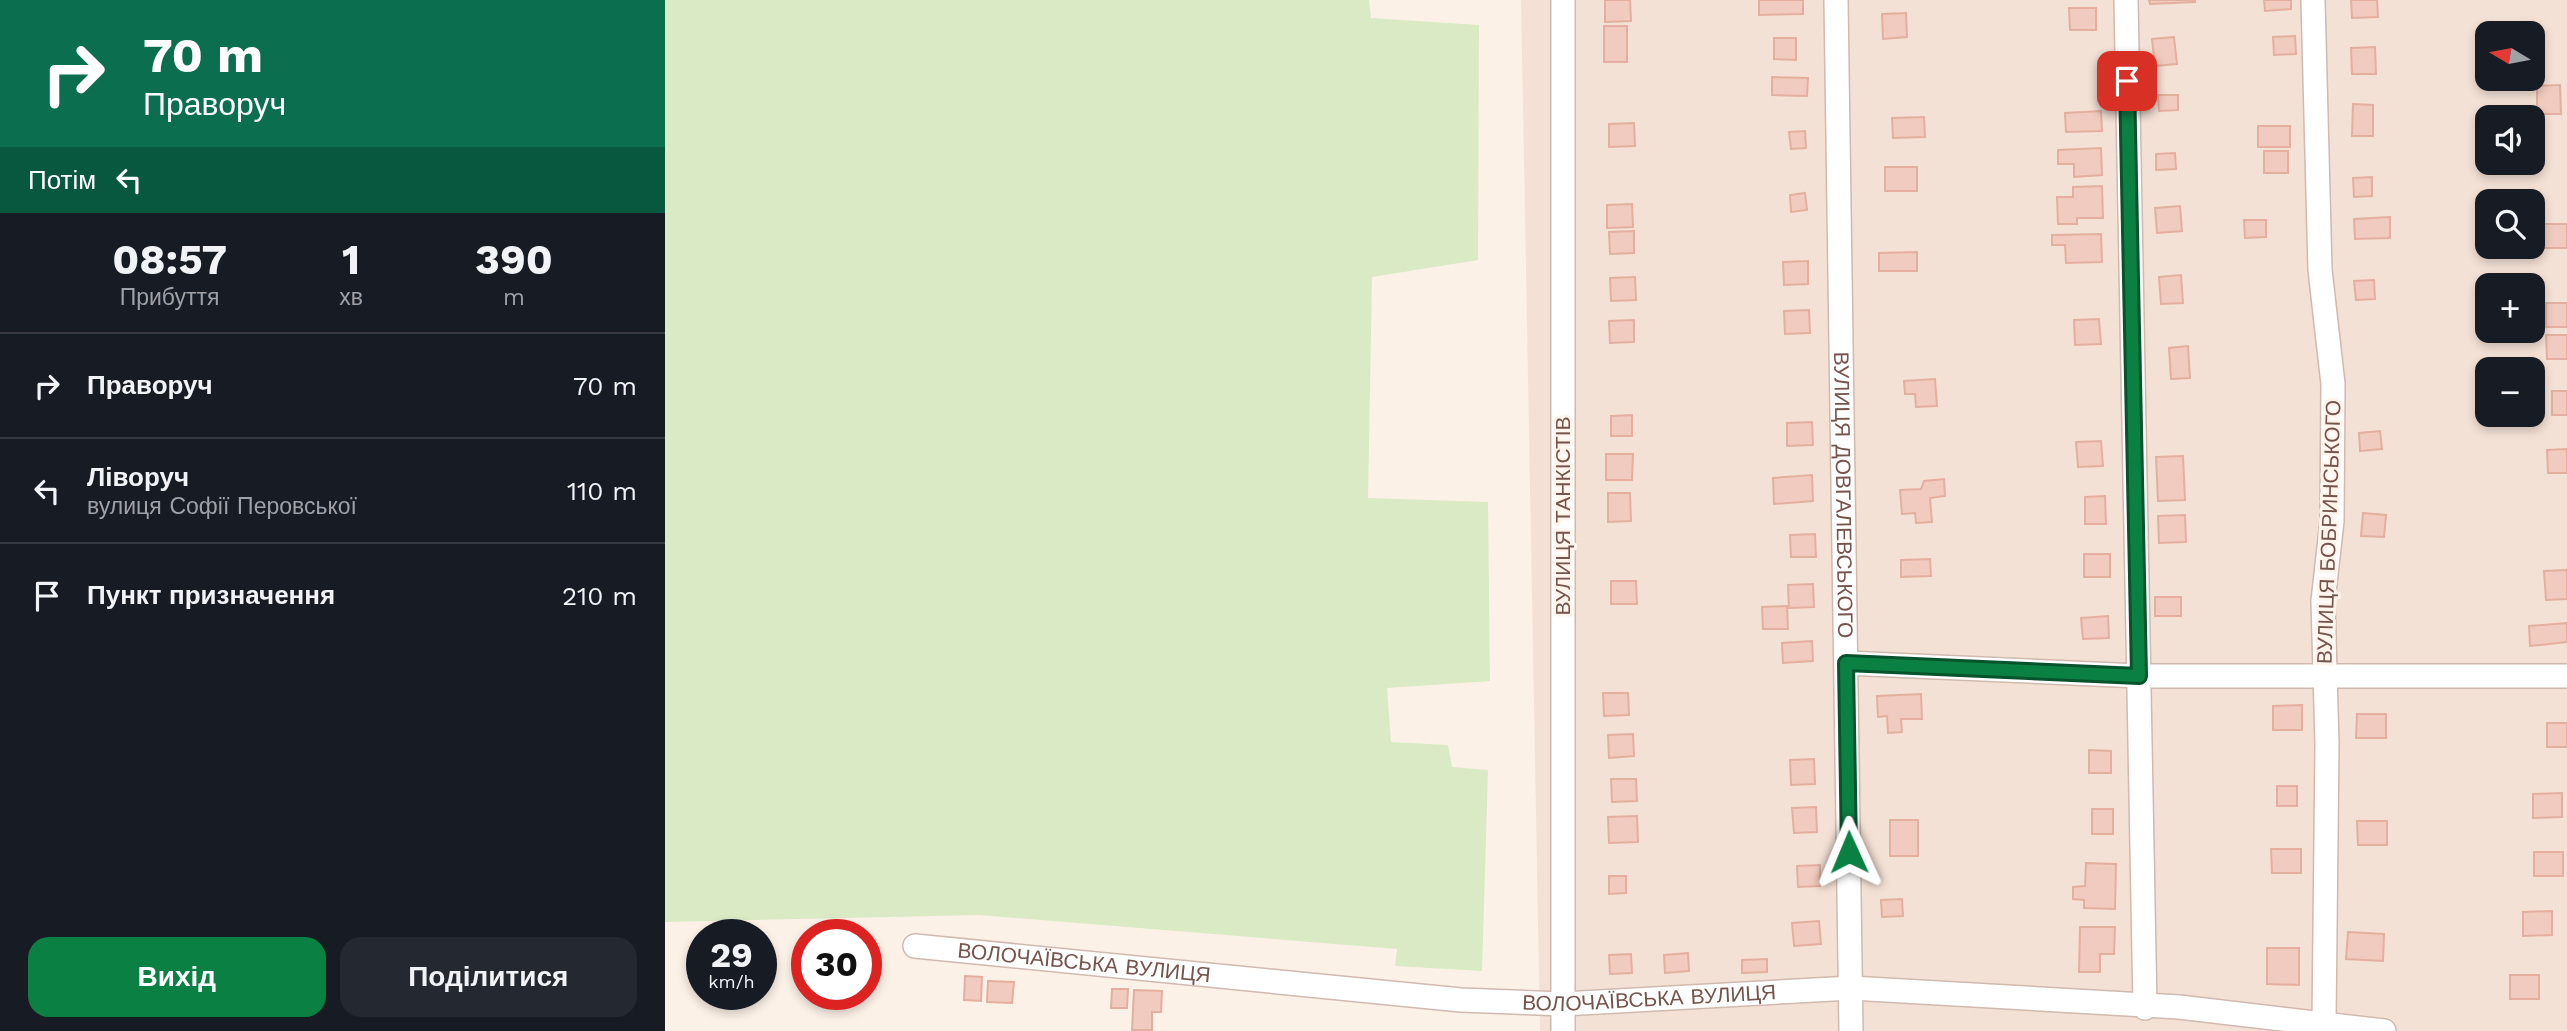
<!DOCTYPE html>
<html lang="uk">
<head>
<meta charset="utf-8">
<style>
  body { margin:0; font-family:"Work Sans",sans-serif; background:#242831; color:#f1f3f6; height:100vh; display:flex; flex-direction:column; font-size:26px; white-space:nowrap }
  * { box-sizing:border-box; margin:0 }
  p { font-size:23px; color:#9ea1a6 }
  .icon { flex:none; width:38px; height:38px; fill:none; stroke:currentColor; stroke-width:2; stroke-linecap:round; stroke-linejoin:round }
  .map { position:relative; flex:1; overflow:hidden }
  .side { display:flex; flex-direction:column; background:#171b24; width:665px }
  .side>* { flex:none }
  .guide { background:#0b6e4f; color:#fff; overflow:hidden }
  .needle { width:46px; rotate:280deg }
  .controls { position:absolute; left:1810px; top:21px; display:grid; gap:14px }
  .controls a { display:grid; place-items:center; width:70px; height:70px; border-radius:14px; background:#171b24; box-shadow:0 4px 10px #0003; font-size:35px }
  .speed { position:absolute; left:21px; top:919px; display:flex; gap:14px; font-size:35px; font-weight:700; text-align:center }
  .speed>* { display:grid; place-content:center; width:91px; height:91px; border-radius:50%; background:#171b24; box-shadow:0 4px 10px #0003; line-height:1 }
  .speed small { font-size:18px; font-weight:400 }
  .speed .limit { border:10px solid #d22; background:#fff; color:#111 }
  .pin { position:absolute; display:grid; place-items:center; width:60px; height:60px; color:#fff; margin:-30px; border-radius:14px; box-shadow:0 4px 10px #0006 }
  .me { position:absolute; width:77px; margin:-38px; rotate:359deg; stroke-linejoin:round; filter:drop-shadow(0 0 5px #0008) }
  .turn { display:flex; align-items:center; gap:24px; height:147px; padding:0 28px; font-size:32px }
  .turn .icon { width:91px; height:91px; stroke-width:2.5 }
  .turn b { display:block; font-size:49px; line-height:60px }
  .then { display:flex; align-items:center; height:66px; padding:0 28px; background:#0003; gap:14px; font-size:26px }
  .eta { display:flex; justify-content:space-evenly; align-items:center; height:119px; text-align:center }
  .eta b { font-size:42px; font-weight:700; line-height:49px }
  .action { display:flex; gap:14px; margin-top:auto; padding:14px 28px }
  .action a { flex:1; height:80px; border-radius:21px; background:#0b8043; color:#fff; font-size:28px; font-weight:700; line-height:80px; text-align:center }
  .action a+a { background:#242831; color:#f1f3f6 }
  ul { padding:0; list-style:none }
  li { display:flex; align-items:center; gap:21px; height:105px; padding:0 28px; border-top:2px solid #363941 }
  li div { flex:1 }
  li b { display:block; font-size:26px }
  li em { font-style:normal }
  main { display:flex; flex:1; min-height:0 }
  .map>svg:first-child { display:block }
  .residential { fill:#f4e1d5; fill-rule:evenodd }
  .green { fill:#d9eac5 }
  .building { fill:#f1cbbf; stroke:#e4af9f; stroke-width:2 }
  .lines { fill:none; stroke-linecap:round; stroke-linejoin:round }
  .minor-casing { stroke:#d0b9af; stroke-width:26 }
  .minor { stroke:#fff; stroke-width:23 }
  .route-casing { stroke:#07532c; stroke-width:18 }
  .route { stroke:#0b8043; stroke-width:12 }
  .labels { text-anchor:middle; stroke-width:6; stroke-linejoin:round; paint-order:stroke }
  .street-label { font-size:21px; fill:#76544b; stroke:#fff5ed }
</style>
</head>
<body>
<main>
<section class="side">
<div class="guide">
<div class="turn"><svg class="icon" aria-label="right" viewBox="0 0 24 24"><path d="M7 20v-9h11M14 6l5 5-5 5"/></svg><div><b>70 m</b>Праворуч</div></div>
<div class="then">Потім<svg class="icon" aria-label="left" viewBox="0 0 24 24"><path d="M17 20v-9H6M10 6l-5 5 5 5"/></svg></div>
</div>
<div class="eta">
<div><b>08:57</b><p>Прибуття</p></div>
<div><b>1</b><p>хв</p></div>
<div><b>390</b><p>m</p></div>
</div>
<ul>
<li><svg class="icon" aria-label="right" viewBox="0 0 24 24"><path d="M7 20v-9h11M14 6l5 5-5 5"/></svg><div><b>Праворуч</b></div><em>70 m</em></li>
<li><svg class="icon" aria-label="left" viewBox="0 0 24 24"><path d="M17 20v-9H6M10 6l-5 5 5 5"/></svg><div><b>Ліворуч</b><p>вулиця Софії Перовської</p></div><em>110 m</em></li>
<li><svg class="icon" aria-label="arrive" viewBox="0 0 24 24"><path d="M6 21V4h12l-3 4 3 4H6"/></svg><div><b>Пункт призначення</b></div><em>210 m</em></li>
</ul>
<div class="action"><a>Вихід</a><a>Поділитися</a></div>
</section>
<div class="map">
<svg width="1902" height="1031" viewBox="0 0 1902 1031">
  <rect width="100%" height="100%" fill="#fcf1e7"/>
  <path class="residential" d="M856,0H1902V1031H875ZM1822,33H1867V79H1822ZM1822,117H1867V163H1822ZM1822,201H1867V247H1822ZM1822,285H1867V331H1822ZM1822,369H1867V415H1822Z"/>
  <polygon class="green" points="0,0 704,0 706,18 814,25 813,260 707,277 703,498 823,502 825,681 722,688 726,742 783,745 787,767 823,770 817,971 730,966 732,949 314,915 0,922"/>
  <g class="building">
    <polygon points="940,0 965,0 966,21 940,22"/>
    <polygon points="1094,0 1138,0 1138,14 1094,15"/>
    <polygon points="1484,0 1530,0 1530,2 1485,4"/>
    <polygon points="1599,0 1626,0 1626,9 1600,11"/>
    <polygon points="1686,0 1712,0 1713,17 1687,18"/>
    <polygon points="1404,8 1431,8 1431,30 1405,30"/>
    <polygon points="1241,13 1242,37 1218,39 1217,14"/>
    <rect x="939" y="26" width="23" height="36"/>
    <polygon points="1630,36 1631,54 1609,55 1608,37"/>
    <polygon points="1509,37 1512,64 1490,66 1487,39"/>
    <polygon points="1109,38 1131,38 1131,60 1109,59"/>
    <polygon points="1710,47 1711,74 1687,74 1686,48"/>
    <polygon points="1107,77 1143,78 1142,96 1107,95"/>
    <polygon points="1895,85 1896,114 1872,114 1872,86"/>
    <polygon points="1493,95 1513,95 1513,110 1494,111"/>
    <polygon points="1688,104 1708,105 1708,136 1687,136"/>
    <polygon points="1436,111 1437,131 1401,132 1400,113"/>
    <polygon points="1259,117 1260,137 1228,138 1227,118"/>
    <polygon points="969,123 970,146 944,147 944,124"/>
    <rect x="1593" y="126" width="32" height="21"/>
    <polygon points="1140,131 1141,148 1126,149 1124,132"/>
    <polygon points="1436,148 1437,175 1409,177 1409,164 1393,164 1393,150"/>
    <rect x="1599" y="151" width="24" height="22"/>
    <polygon points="1510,153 1511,169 1491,170 1491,154"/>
    <rect x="1220" y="167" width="32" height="24"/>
    <polygon points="1707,177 1707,196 1689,197 1688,178"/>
    <polygon points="1437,186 1438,218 1412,218 1412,224 1393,224 1392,197 1408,197 1408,187"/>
    <polygon points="1140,193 1142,210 1126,212 1125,195"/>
    <polygon points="967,204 968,227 942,228 942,205"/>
    <polygon points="1515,206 1517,231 1492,233 1490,208"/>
    <polygon points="1725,217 1725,238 1690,239 1689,219"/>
    <polygon points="1579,220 1601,220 1601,237 1580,238"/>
    <rect x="1875" y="224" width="27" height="24"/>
    <polygon points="969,231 969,253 945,254 944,232"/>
    <polygon points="1436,234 1437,262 1401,263 1400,245 1387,245 1387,235"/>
    <polygon points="1252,252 1252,271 1214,271 1214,253"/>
    <polygon points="1143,261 1143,284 1119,285 1118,262"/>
    <polygon points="1516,275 1518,303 1496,304 1494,277"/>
    <polygon points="970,277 971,300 946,301 945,278"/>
    <polygon points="1709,280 1710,299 1691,300 1689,281"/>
    <rect x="1881" y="303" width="21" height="24"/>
    <polygon points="1144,310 1145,333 1120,334 1119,311"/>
    <polygon points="1434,319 1436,344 1410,345 1409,320"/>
    <polygon points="969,320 969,342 945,343 944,321"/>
    <polygon points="1881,335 1902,335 1902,359 1882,359"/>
    <polygon points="1523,346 1525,378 1506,379 1504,348"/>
    <polygon points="1270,379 1272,406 1251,407 1250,394 1240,394 1239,381"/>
    <rect x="1887" y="391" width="15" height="24"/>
    <polygon points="967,415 967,436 946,436 946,416"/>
    <polygon points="1147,422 1148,445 1122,446 1122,423"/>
    <polygon points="1715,431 1717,449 1695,451 1694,433"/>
    <polygon points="1436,441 1438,466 1413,467 1411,442"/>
    <polygon points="1902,449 1902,473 1883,473 1882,450"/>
    <polygon points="941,454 968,454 967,480 941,480"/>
    <polygon points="1518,456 1520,500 1493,501 1491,457"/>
    <polygon points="1147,475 1148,501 1109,504 1108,478"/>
    <polygon points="1279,479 1280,496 1265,498 1267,522 1251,523 1250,513 1237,514 1235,490 1256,489 1259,481"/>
    <polygon points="943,493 965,493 966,521 943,522"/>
    <polygon points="1440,496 1441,524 1420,524 1420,497"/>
    <polygon points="1698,513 1721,515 1719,537 1696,536"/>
    <polygon points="1520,515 1521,542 1494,543 1493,516"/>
    <polygon points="1150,534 1151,557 1126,557 1125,535"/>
    <rect x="1419" y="554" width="26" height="23"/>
    <polygon points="1265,559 1266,576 1236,577 1236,560"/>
    <polygon points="1902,570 1902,599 1881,600 1879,571"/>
    <polygon points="946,581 971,581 972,604 946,604"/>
    <polygon points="1148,584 1149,607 1124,608 1123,585"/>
    <rect x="1490" y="597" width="26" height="19"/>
    <polygon points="1122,606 1123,629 1098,629 1097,607"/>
    <polygon points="1443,616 1444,638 1418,639 1416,618"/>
    <polygon points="1902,623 1902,642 1865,646 1864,626"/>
    <polygon points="1147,641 1148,661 1118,663 1117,643"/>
    <polygon points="938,693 963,693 964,715 939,716"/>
    <polygon points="1256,694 1257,719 1236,719 1237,732 1223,733 1222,716 1213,717 1212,696"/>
    <polygon points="1637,705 1637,730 1608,730 1608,706"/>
    <polygon points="1692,714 1721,714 1721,738 1691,738"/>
    <rect x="1882" y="723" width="20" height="24"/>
    <polygon points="968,734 969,756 944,758 943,735"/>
    <polygon points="1424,750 1446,751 1446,773 1424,773"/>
    <polygon points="1149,759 1150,784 1126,785 1125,760"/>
    <polygon points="946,779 971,779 972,801 947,802"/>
    <rect x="1612" y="786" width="20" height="20"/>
    <polygon points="1897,793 1897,817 1868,818 1868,794"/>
    <polygon points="1151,807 1152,832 1129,833 1127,808"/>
    <rect x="1427" y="809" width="21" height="25"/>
    <polygon points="972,816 973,842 944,843 943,817"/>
    <rect x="1225" y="820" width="28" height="36"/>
    <polygon points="1692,821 1722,821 1722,845 1693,845"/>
    <polygon points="1606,849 1636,849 1636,873 1607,873"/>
    <rect x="1869" y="852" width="29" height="24"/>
    <polygon points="1421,863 1451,864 1450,909 1419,908 1419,900 1408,899 1408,887 1420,886"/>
    <polygon points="1155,865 1155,886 1133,887 1132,866"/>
    <polygon points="944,876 961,876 961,893 944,894"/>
    <polygon points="1237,899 1238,916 1217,917 1216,900"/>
    <polygon points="1887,911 1887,935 1858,936 1858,912"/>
    <polygon points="1154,921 1156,944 1129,946 1127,923"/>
    <polygon points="1415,927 1450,927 1449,954 1435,954 1435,972 1414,972"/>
    <polygon points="1683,932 1719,934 1718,961 1681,959"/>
    <polygon points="1602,948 1634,948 1634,985 1602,984"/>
    <polygon points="1023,953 1024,971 1000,973 999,955"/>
    <polygon points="966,954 967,973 945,974 944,955"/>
    <polygon points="1102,959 1102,972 1077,973 1077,960"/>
    <rect x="1845" y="975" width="29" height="24"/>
    <polygon points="300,976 317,977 316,1001 299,1000"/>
    <polygon points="323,981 349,982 347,1003 322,1002"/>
    <polygon points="447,989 463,989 462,1008 446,1008"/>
    <polygon points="469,990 497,991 496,1012 487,1012 487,1030 467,1030"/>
  </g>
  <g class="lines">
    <g class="minor-casing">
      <g id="minor">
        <polyline points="898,0 898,1031"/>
        <path id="s1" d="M1171,0L1186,1031"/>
        <polyline points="1461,0 1480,1008"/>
        <polyline points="1648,0 1655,270 1668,384 1667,521 1658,601 1662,744 1659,1023"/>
        <polyline points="1181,663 1474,676 1902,676"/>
        <path id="s2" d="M250,946L796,1000L898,1004L1186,988L1514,1007L1719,1031"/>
      </g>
    </g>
    <use href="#minor" class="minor"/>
  </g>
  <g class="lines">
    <g class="route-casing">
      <polyline id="route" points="1184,852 1181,663 1474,676 1462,81"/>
    </g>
    <use href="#route" class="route"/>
  </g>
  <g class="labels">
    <g class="street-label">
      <text dy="7" stroke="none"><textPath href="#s1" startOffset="495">ВУЛИЦЯ ДОВГАЛЕВСЬКОГО</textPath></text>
      <text transform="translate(898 516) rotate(-90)" y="7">ВУЛИЦЯ ТАНКІСТІВ</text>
      <text transform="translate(1664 532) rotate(-88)" y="7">ВУЛИЦЯ БОБРИНСЬКОГО</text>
      <text dy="7" stroke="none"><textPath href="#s2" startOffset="170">ВОЛОЧАЇВСЬКА ВУЛИЦЯ</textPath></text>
      <text dy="7" stroke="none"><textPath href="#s2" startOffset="737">ВОЛОЧАЇВСЬКА ВУЛИЦЯ</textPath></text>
    </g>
  </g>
</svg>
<div class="controls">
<a><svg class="needle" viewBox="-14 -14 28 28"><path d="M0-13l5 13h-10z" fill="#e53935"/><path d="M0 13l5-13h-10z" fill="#9ea1a6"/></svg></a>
<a><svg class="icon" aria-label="sound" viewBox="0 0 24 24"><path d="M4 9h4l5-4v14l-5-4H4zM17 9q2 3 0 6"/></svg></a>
<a><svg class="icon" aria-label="search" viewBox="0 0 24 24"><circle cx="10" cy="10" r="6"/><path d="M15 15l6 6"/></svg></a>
<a>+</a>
<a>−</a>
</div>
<div class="speed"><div>29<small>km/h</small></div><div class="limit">30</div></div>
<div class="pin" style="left:1462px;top:81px;background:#d93025"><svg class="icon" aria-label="arrive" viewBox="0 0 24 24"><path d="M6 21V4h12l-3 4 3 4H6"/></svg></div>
<svg class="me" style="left:1184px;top:852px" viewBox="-20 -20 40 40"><path d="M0-17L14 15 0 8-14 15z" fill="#0b8043" stroke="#fff" stroke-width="4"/></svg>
</div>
</main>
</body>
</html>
